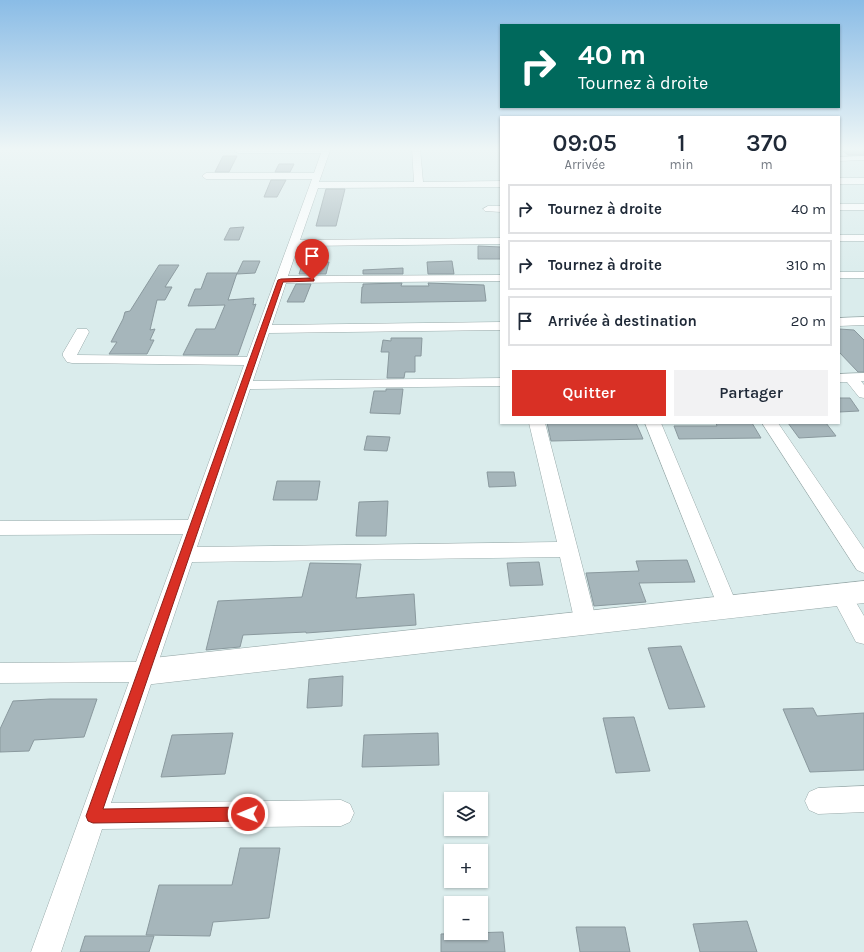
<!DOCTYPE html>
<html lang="fr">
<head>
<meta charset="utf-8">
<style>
  body { margin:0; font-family:Karla,sans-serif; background:#f2f2f3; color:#1f2937; height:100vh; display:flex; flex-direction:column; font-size:15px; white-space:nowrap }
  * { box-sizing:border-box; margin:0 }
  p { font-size:13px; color:#747a83 }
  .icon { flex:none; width:22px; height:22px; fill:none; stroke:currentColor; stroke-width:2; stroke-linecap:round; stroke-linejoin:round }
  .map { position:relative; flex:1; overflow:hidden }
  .details { position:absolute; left:500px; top:116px; width:340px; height:308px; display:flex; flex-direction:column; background:#fff; border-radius:0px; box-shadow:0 1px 3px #0004 }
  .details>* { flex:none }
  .hud { position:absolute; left:500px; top:24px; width:340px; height:84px; border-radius:0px; box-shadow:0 1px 3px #0004; background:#00695c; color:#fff; overflow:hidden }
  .buttons { position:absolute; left:444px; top:792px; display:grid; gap:8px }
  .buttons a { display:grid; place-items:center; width:44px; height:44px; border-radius:0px; background:#fff; box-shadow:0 1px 3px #0004; font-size:20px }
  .pin { position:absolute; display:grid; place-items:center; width:34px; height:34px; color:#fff; margin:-41px -17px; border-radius:50% 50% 50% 0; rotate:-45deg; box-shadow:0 0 4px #0007 }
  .pin .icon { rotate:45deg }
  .me { position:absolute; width:44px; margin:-22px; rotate:269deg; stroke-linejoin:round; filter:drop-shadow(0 0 3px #0008) }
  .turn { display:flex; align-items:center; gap:14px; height:84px; padding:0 12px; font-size:18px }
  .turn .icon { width:52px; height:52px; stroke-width:2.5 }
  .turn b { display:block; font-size:28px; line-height:34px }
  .eta { display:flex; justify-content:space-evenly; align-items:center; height:68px; text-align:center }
  .eta b { font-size:24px; font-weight:600; line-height:28px }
  .cta { display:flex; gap:8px; margin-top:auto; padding:8px 12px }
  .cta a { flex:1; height:46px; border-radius:0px; background:#d93025; color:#fff; font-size:16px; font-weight:600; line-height:46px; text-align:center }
  .cta a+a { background:#f2f2f3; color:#1f2937 }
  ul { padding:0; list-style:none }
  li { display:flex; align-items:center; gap:12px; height:50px; margin:0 8px 6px; padding:0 4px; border:2px solid #e0e1e3; border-radius:0px }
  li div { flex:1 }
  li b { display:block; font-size:15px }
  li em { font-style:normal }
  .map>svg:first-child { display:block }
  .building { fill:#a6b6bb; stroke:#8a999e }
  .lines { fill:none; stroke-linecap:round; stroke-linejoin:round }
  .minor-casing { stroke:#9aa; stroke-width:1 }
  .tertiary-casing { stroke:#9aa; stroke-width:1 }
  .minor { fill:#fff; fill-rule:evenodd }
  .tertiary { fill:#fff; fill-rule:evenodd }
  .route { fill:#d93025; stroke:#8d1f18 }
</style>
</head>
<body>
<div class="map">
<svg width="864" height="952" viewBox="0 0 864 952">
  <rect width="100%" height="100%" fill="#daecec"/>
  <g class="building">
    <polygon points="839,148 864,148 864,155 848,155"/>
    <polygon points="223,156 237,156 229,172 215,172"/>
    <polygon points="279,164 294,164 290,172 275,172"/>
    <polygon points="271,180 286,180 277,197 264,197"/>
    <polygon points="326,189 345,189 336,226 316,226"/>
    <polygon points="244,227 239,240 224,240 230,228"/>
    <polygon points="478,246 501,247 501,259 478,259"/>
    <polygon points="243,261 260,261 255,273 237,274"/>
    <polygon points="452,261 454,274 428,274 427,262"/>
    <polygon points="303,262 329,262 326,274 299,274"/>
    <polygon points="159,265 179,265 165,287 172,287 165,300 157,300 150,330 155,329 150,340 154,340 147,354 109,354 117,342 111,342 123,319 125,312 130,311"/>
    <polygon points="403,268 403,274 363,274 363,270"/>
    <polygon points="207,273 237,273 228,300 254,298 253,305 256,304 238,355 183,355 196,329 215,329 225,305 188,306 195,289 201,289"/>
    <polygon points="402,283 401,286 429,286 428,283 484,285 486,301 361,303 362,287 363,287 363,284"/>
    <polygon points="296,284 311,284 304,302 287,302"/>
    <polygon points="839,329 854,330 864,340 864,372 858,372 839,352"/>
    <polygon points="391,338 422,338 421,356 415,356 415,372 405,372 404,378 387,378 389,352 381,352 383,340 391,341"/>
    <polygon points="386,389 403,389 400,414 370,413 374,391 386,391"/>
    <polygon points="839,398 850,398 859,411 839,412"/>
    <polygon points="547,423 636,423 643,439 551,441"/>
    <polygon points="716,423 752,423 761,438 679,439 674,426 717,426"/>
    <polygon points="788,423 826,423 836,436 799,438"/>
    <polygon points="367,436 390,437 387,451 364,450"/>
    <polygon points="487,472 514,472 516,486 489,487"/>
    <polygon points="277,481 320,481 317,500 273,500"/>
    <polygon points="388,501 386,536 356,536 359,502"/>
    <polygon points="687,560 695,582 639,583 646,602 594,606 586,573 639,571 636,561"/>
    <polygon points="539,562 543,585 510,586 507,563"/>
    <polygon points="310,563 361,564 356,598 414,594 416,625 306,633 306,632 243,635 240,647 206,650 218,601 302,597"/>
    <polygon points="681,646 705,707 669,709 648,648"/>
    <polygon points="343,676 342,706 307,708 309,679"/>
    <polygon points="50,699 97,699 84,737 34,740 29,751 0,752 0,729 13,701"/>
    <polygon points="813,708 817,716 864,713 864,770 810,772 783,709"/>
    <polygon points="634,717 650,771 616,773 603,718"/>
    <polygon points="233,733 225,774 161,777 172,735"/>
    <polygon points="438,733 439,765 362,767 364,735"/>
    <polygon points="240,848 280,848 269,918 213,922 210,936 146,935 159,885 232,885"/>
    <polygon points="747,921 757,952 700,952 693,924"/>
    <polygon points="576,927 625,927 630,952 580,952"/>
    <polygon points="503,932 505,952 441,952 441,934"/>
    <polygon points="85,936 154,936 149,952 80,952"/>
  </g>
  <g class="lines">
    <g class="minor-casing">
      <g id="minor">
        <polygon points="323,148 331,148 319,182 414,182 412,148 420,148 423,182 501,181 501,187 318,188 300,240 501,238 501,244 298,246 288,276 501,275 501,281 286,283 272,325 501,322 501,330 269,333 253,381 501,378 501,386 250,389 197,547 557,542 529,423 545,423 597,623 593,629 586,632 579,629 575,623 560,557 192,562 111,803 341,800 350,804 354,813 350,822 341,826 102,829 61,952 31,952 129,682 0,683 0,663 136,662 183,534 0,535 0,521 188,520 244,365 72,363 67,362 63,356 63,353 77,329 87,329 89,332 77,355 247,357 312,179 206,179 202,176 206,173 314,173 321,153 238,153 234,151 238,149"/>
        <polygon points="864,156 864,160 839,161 839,157"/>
        <rect x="839" y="178" width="25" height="6"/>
        <rect x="839" y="204" width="25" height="6"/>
        <polygon points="488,206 501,206 501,212 485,211 483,209"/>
        <rect x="839" y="235" width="25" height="6"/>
        <rect x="839" y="272" width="25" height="6"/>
        <polygon points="864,317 864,325 839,326 839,318"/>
        <polygon points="864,373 864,381 861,381 864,385 864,398 859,397 847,382 839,382 839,374"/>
        <polygon points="645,423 661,423 738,607 735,613 728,616 721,613 718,607"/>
        <polygon points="762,423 778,423 864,549 864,573 857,570"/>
        <polygon points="841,587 848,589 864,616 864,644 856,642 831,595 834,589"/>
        <polygon points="864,786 864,812 818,814 809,810 805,801 809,792 818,788"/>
      </g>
    </g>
    <g class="tertiary-casing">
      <polygon id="tertiary" points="864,581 864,603 144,685 134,681 130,672 134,663 144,659"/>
    </g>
    <use href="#minor" class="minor"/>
    <use href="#tertiary" class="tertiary"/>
  </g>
  <linearGradient id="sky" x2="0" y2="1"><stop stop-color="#8abce6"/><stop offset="0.53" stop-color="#eef6f6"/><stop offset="1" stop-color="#eef6f6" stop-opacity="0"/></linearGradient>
  <rect width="864" height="281" fill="url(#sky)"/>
  <polygon class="route" points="312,278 314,279 314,281 283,282 103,809 248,807 253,809 255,814 253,819 248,821 93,823 88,821 86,816 278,280 281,279"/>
</svg>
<div class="buttons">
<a><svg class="icon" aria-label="layers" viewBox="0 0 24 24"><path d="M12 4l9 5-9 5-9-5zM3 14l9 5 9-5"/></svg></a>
<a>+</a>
<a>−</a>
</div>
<div class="pin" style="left:312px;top:280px;background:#d93025"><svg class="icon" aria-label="arrive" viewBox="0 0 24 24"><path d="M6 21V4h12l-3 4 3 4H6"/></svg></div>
<svg class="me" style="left:248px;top:814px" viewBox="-20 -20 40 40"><circle r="17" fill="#d93025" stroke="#fff" stroke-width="3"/><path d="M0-11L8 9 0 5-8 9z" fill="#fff"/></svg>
<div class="hud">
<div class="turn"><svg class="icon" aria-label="right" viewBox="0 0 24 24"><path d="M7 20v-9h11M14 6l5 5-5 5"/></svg><div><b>40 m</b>Tournez à droite</div></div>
</div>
<section class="details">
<div class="eta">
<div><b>09:05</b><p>Arrivée</p></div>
<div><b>1</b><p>min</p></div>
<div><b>370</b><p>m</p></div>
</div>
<ul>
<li><svg class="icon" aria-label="right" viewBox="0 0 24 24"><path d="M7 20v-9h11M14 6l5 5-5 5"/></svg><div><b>Tournez à droite</b></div><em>40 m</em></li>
<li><svg class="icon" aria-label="right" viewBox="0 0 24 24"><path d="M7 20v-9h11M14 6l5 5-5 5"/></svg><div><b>Tournez à droite</b></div><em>310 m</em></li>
<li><svg class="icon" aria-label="arrive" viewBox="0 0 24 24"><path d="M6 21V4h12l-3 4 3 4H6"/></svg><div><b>Arrivée à destination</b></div><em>20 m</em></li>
</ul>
<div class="cta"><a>Quitter</a><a>Partager</a></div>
</section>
</div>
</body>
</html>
